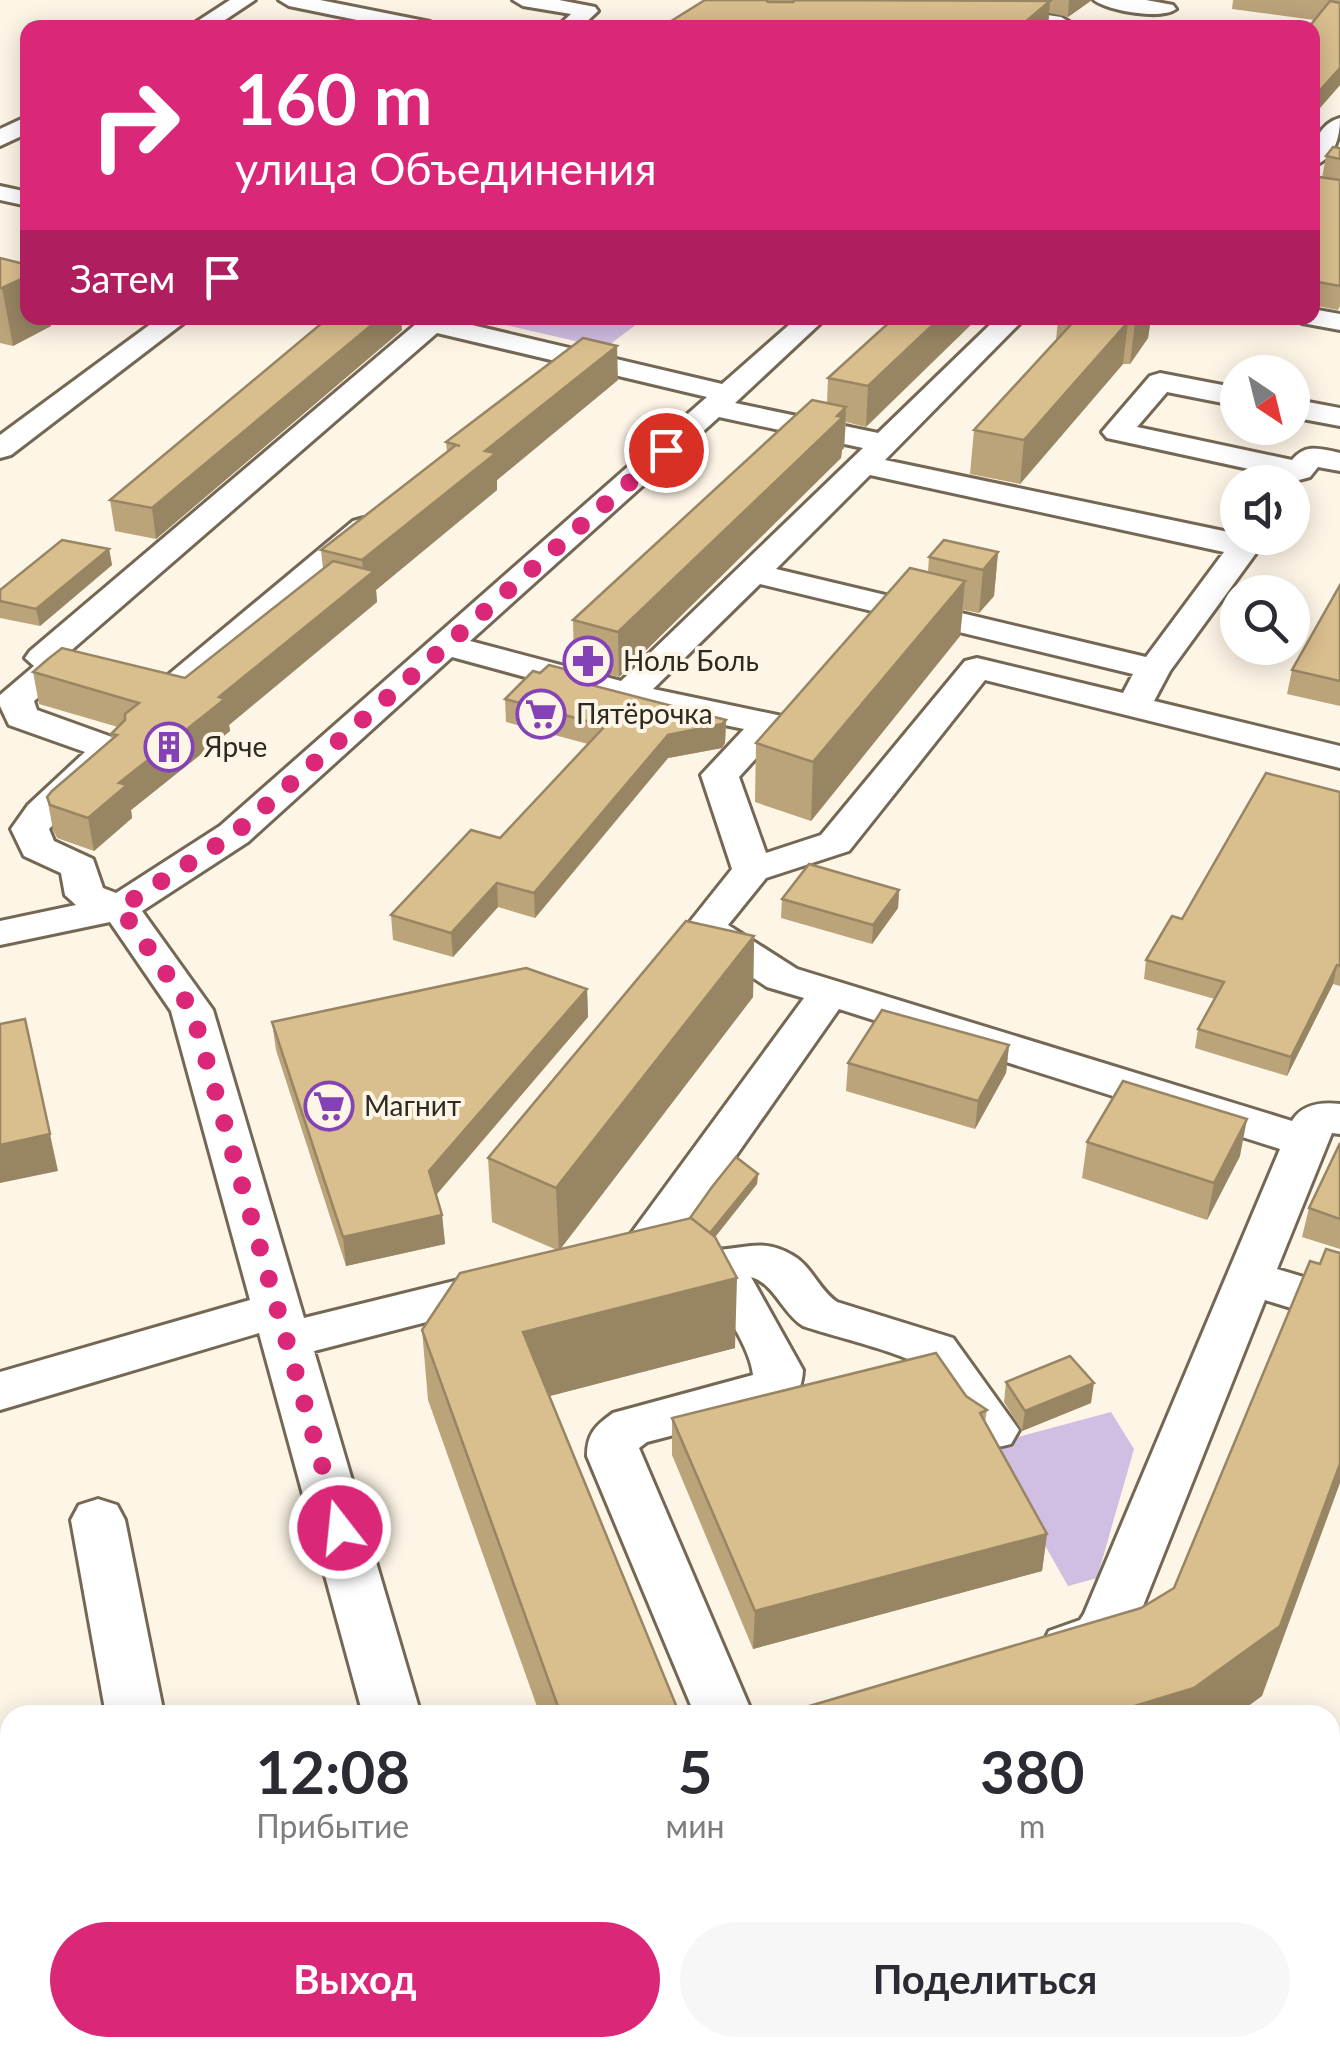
<!DOCTYPE html>
<html lang="ru">
<head>
<meta charset="utf-8">
<style>
  body { margin:0; font-family:Lato,sans-serif; background:#f7f7f7; color:#2b2b33; height:100vh; display:flex; flex-direction:column; font-size:38px; white-space:nowrap }
  * { box-sizing:border-box; margin:0 }
  p { font-size:32px; color:#7c7c81 }
  .icon { flex:none; width:55px; height:55px; fill:none; stroke:currentColor; stroke-width:2; stroke-linecap:round; stroke-linejoin:round }
  .map { position:relative; flex:1; overflow:hidden }
  .drawer { position:absolute; left:0px; top:1705px; width:1340px; height:352px; display:flex; flex-direction:column; background:#fff; border-radius:30px 30px 0 0; box-shadow:0 5px 25px #0003 }
  .drawer>* { flex:none }
  .top-card { position:absolute; left:20px; top:20px; width:1300px; height:305px; border-radius:20px; box-shadow:0 5px 25px #0003; background:#db2777; color:#fff; overflow:hidden }
  .needle { width:65px; rotate:145deg }
  .buttons { position:absolute; left:1220px; top:355px; display:grid; gap:20px }
  .buttons a { display:grid; place-items:center; width:90px; height:90px; border-radius:50%; background:#fff; box-shadow:0 5px 25px #0003; font-size:50px }
  .pin { position:absolute; display:grid; place-items:center; width:85px; height:85px; color:#fff; margin:-42px; border:5px solid #fff; border-radius:50%; box-shadow:0 2px 10px #0007 }
  .me { position:absolute; width:110px; margin:-55px; rotate:344deg; stroke-linejoin:round; filter:drop-shadow(0 0 8px #0008) }
  .turn { display:flex; align-items:center; gap:35px; height:210px; padding:0 50px; font-size:45px }
  .turn .icon { width:130px; height:130px; stroke-width:2.5 }
  .turn b { display:block; font-size:70px; line-height:85px }
  .then { display:flex; align-items:center; height:95px; padding:0 50px; background:#0003; gap:20px; font-size:38px }
  .eta { display:flex; justify-content:space-evenly; align-items:center; height:170px; text-align:center }
  .eta b { font-size:60px; font-weight:700; line-height:70px }
  .button { display:flex; gap:20px; margin-top:auto; padding:20px 50px }
  .button a { flex:1; height:115px; border-radius:60px; background:#db2777; color:#fff; font-size:40px; font-weight:700; line-height:115px; text-align:center }
  .button a+a { background:#f7f7f7; color:#2b2b33 }
  .map>svg:first-child { display:block }
  .green { fill:#d0bee3 }
  .lines { fill:none; stroke-linecap:round; stroke-linejoin:round }
  .minor-casing { stroke:#746854; stroke-width:6 }
  .minor { fill:#fff; fill-rule:evenodd }
  .wall { fill:#bba37a }
  .shaded-wall { fill:#988563 }
  .building { fill:#d9be8e; stroke:#988563; stroke-width:2.5 }
  .route { stroke:#db2777; stroke-width:18; stroke-dasharray:0 32.4 }
  .labels { text-anchor:middle; stroke-width:8; stroke-linejoin:round; paint-order:stroke }
  .poi-label { font-size:28px; fill:#2f2a21; stroke:#fdf5e6; text-anchor:start }
</style>
</head>
<body>
<div class="map">
<svg width="1340" height="2056" viewBox="0 0 1340 2056">
  <rect width="100%" height="100%" fill="#fdf5e6"/>
  <g class="green">
    <polygon points="492,318 645,318 605,348 488,321"/>
    <polygon points="1111,1412 1134,1449 1097,1578 1068,1586 988,1445"/>
  </g>
  <g class="lines">
    <g class="minor-casing">
      <g id="minor">
        <polygon points="230,0 255,0 213,28 187,28"/>
        <polygon points="279,0 320,0 430,22 440,28 396,28 289,6"/>
        <polygon points="513,0 559,0 595,7 598,11 580,28 556,28 571,14 523,6"/>
        <polygon points="898,0 949,0 1061,17 1071,23 1068,28 1050,28 908,6"/>
        <path d="M1094,0H1146L1173,5L1176,9C1162,20 1108,11 1094,0Z"/>
        <polygon points="28,116 28,133 0,146 0,129"/>
        <path d="M1340,118C1340,138 1334,160 1312,166C1312,146 1318,124 1340,118Z"/>
        <polygon points="0,186 28,192 28,206 0,200"/>
        <polygon points="1312,309 1340,314 1340,330 1302,323 1299,318 1312,318"/>
        <polygon points="159,318 190,318 11,455 0,458 0,435"/>
        <path d="M423,318H452L451,320L722,384L797,318H826L735,403L878,433L997,318H1025L885,460L1238,534V538H1267L1170,671L1154,701L1340,746V768L985,680L849,851L766,878L728,925L797,969L1292,1121C1302,1104 1321,1102 1340,1104V1134L1332,1133L1277,1269L1340,1288V1323L1265,1300L1135,1626L1120,1652L1069,1670L1049,1663L1041,1647L1049,1631L1080,1620L1084,1614L1280,1149L839,1009L660,1264L622,1274L605,1269L598,1257L605,1245L627,1239L804,998L767,987L691,937L685,928L732,869L701,775L744,729L628,705L452,657L248,842L142,911L213,1010L304,1318L495,1271L512,1276L519,1288L512,1300L314,1351L421,1715H363L259,1333L0,1410V1372L250,1300L171,1011L110,922L0,945V921L76,905L65,895L61,873L24,856L11,829L28,805L85,752L9,725L0,706V695L34,666L25,658L30,651ZM437,333L707,397L220,826L116,893L103,888L93,859L54,841L49,829L128,749L123,741L37,710L34,701L80,664L67,654ZM719,417L863,448L621,681L470,641ZM870,475L1224,552L1146,657L776,569ZM760,584L1133,674L1123,693L977,658L965,661L821,835L766,853L739,777L787,724L782,716L653,689Z"/>
        <path d="M1160,373L1238,388V406L1167,392L1137,427L1292,460C1306,443 1320,449 1340,453V471L1318,467L1310,477L1299,480L1107,438L1102,432L1107,426L1150,376Z"/>
        <polygon points="1292,399 1340,408 1340,426 1292,417"/>
        <polygon points="364,518 375,521 380,528 375,535 181,699 169,703 148,697 142,690 148,683 162,680 353,521"/>
        <path d="M690,1243C697,1245 707,1250 713,1250C743,1250 762,1237 792,1255C812,1266 818,1289 837,1302L953,1338L1019,1430L1011,1444C959,1460 951,1396 920,1366C908,1354 825,1334 803,1326C782,1313 775,1284 751,1277L803,1370C802,1389 796,1397 781,1407L647,1442L639,1448L753,1715H695L587,1456C587,1434 595,1426 613,1413L753,1375C751,1351 723,1303 703,1288C689,1277 675,1275 666,1260L673,1248Z"/>
        <polygon points="98,1499 117,1505 125,1520 164,1715 106,1715 71,1520 79,1505"/>
        <polygon points="1340,1866 1340,1922 1330,1925 1330,1869"/>
        <polygon points="166,2048 230,2048 231,2056 167,2056"/>
        <polygon points="454,2048 518,2048 521,2056 457,2056"/>
        <polygon points="816,2048 903,2048 900,2056 813,2056"/>
      </g>
    </g>
    <use href="#minor" class="minor"/>
  </g>
  <g class="wall">
    <polygon points="705,0 1092,0 1068,17 1049,13 1048,28 660,28"/>
    <polygon points="1233,0 1340,0 1340,85 1312,117 1312,28 1314,20 1232,9"/>
    <polygon points="1340,148 1340,306 1338,310 1312,305 1312,176 1322,178 1326,156"/>
    <polygon points="0,258 51,326 13,346 0,343"/>
    <polygon points="894,318 866,427 846,422 844,448 842,450 841,458 619,677 574,665 573,620 827,403 828,378"/>
    <polygon points="1058,318 1151,318 1148,338 1130,364 1123,364 1020,484 970,474 974,430 1056,341"/>
    <polygon points="402,330 156,539 115,531 110,500"/>
    <polygon points="618,380 497,480 497,490 376,590 377,602 229,725 230,731 131,810 132,818 94,851 57,838 53,830 47,797 112,740 111,734 118,727 39,704 33,672 185,678 323,569 321,550 447,452 446,442"/>
    <polygon points="109,549 112,565 40,626 0,618 0,590"/>
    <polygon points="998,552 994,596 979,613 963,610 960,636 811,821 755,802 756,743 928,572 929,557"/>
    <polygon points="1340,585 1340,706 1287,694 1292,670"/>
    <polygon points="595,686 726,720 725,743 722,748 668,758 535,918 498,907 453,957 393,940 391,915 500,838 588,744 506,722 505,699"/>
    <polygon points="1340,792 1340,986 1333,984 1287,1076 1195,1048 1198,1029 1215,999 1144,979 1146,960 1182,919"/>
    <polygon points="899,890 898,908 872,944 781,918 782,899"/>
    <polygon points="754,936 753,997 560,1249 690,1218 758,1174 757,1184 715,1237 735,1348 549,1396 680,1715 540,1715 428,1400 422,1330 557,1250 492,1222 488,1158"/>
    <polygon points="587,989 588,1017 436,1194 442,1215 445,1244 346,1266 276,1050 272,1022"/>
    <polygon points="1009,1045 1006,1073 975,1129 846,1091 848,1063"/>
    <polygon points="1087,1142 1240,1156 1207,1220 1082,1178"/>
    <polygon points="1340,1143 1340,1249 1302,1237 1309,1208"/>
    <polygon points="1006,1382 1091,1403 1022,1431 1004,1402"/>
    <polygon points="966,1396 987,1410 985,1422 1047,1534 1042,1571 753,1649 672,1455 672,1418"/>
  </g>
  <g class="shaded-wall">
    <polygon points="1069,0 1092,0 1068,17"/>
    <polygon points="1050,1 1048,28 1018,28"/>
    <polygon points="1340,68 1340,85 1312,117 1312,99"/>
    <polygon points="28,276 28,318 50,318 51,326 13,346 2,288"/>
    <polygon points="380,318 401,318 402,330 156,539 152,508"/>
    <polygon points="940,318 978,318 866,427 868,386"/>
    <polygon points="1138,318 1151,318 1148,338 1130,364 1135,322"/>
    <polygon points="1128,322 1123,364 1020,484 1024,440"/>
    <polygon points="617,346 618,380 497,480 497,490 376,590 377,602 229,725 230,731 131,810 132,818 94,851 88,818 119,783 219,697 364,579 362,560 485,451"/>
    <polygon points="846,407 844,448 842,450 841,458 619,677 618,632"/>
    <polygon points="109,549 112,565 40,626 36,609"/>
    <polygon points="998,552 994,596 979,613 983,570"/>
    <polygon points="965,581 960,636 811,821 813,762"/>
    <polygon points="726,720 725,743 722,748 668,758 535,918 534,893 668,735"/>
    <polygon points="497,883 498,907 453,957 451,933"/>
    <polygon points="899,890 898,908 872,944 873,925"/>
    <polygon points="754,936 753,997 559,1251 556,1188"/>
    <polygon points="1337,965 1333,984 1287,1076 1291,1057"/>
    <polygon points="587,989 588,1017 432,1200 429,1171"/>
    <polygon points="25,1019 58,1171 0,1183 0,1145"/>
    <polygon points="1009,1045 1006,1073 975,1129 978,1101"/>
    <polygon points="1247,1119 1240,1156 1207,1220 1214,1183"/>
    <polygon points="758,1174 757,1184 708,1246 708,1236"/>
    <polygon points="442,1215 445,1244 346,1266 343,1237"/>
    <polygon points="737,1278 735,1348 527,1402 523,1332"/>
    <polygon points="1094,1383 1091,1403 1022,1431 1025,1411"/>
    <polygon points="1340,1464 1340,1483 1262,1696 1236,1715 1105,1715"/>
    <polygon points="1047,1534 1042,1571 753,1649 755,1611"/>
  </g>
  <g class="building">
    <polygon points="705,0 766,0 768,2 793,2 795,0 1050,1 1018,28 660,28"/>
    <polygon points="1330,1 1340,3 1340,68 1312,99 1312,28 1308,28"/>
    <polygon points="1333,147 1340,148 1340,159 1326,156"/>
    <polygon points="1312,176 1340,180 1340,286 1312,281"/>
    <polygon points="0,258 28,265 28,276 2,288 0,288"/>
    <polygon points="328,318 380,318 152,508 110,500"/>
    <polygon points="894,318 940,318 868,386 828,378"/>
    <polygon points="1077,318 1138,318 1135,322 1128,322 1024,440 974,430"/>
    <polygon points="583,338 617,346 485,451 496,453 362,560 321,550 456,445 460,446 446,442"/>
    <polygon points="812,400 846,407 837,416 843,417 618,632 573,620"/>
    <polygon points="62,540 109,549 36,609 0,601 0,590"/>
    <polygon points="944,540 998,552 983,570 929,557"/>
    <polygon points="333,561 374,571 219,697 225,699 119,783 127,785 88,818 50,805 47,797 52,791 117,735 111,734 125,720 125,714 139,703 33,672 48,659 62,648 185,678"/>
    <polygon points="910,568 965,581 813,762 756,743"/>
    <polygon points="1340,585 1340,681 1292,670"/>
    <polygon points="549,665 595,677 587,684 726,720 722,724 668,735 534,893 497,883 451,933 391,915 471,830 500,838 605,726 505,699 533,671 540,673"/>
    <polygon points="1266,773 1340,792 1340,966 1337,965 1291,1057 1198,1029 1224,982 1146,960 1172,916 1182,919"/>
    <polygon points="809,864 899,890 873,925 782,899"/>
    <polygon points="686,921 754,936 556,1188 488,1158"/>
    <polygon points="526,968 587,989 429,1171 442,1215 343,1237 272,1022"/>
    <polygon points="882,1010 1009,1045 978,1101 848,1063"/>
    <polygon points="25,1019 50,1134 0,1145 0,1024"/>
    <polygon points="1123,1081 1247,1119 1214,1183 1087,1142"/>
    <polygon points="1340,1143 1340,1219 1309,1208"/>
    <polygon points="736,1157 758,1174 710,1233 690,1218 712,1187"/>
    <polygon points="691,1218 715,1237 737,1278 523,1332 680,1715 561,1715 422,1330 460,1273"/>
    <polygon points="1326,1249 1340,1253 1340,1464 1280,1626 1194,1688 1105,1715 779,1715 1141,1608 1174,1588 1310,1261 1320,1264"/>
    <polygon points="936,1353 966,1396 987,1410 980,1413 1047,1534 755,1611 672,1418"/>
    <polygon points="1070,1356 1094,1383 1025,1411 1006,1382"/>
  </g>
  <g class="lines">
    <polyline class="route" points="340,1528 192,1010 120,908 234,834 666,450"/>
  </g>
  <defs>
    <g id="pharmacy-ring" transform="scale(2.5)"><circle r="9.5" fill="#fdf5e6" stroke="#8442b6" stroke-width="1.5"/><path d="M-2-6h4v4h4v4h-4v4h-4v-4h-4v-4h4Z" fill="#8442b6"/></g>
    <g id="supermarket-ring" transform="scale(2.5)"><circle r="9.5" fill="#fdf5e6" stroke="#8442b6" stroke-width="1.5"/><path d="M-6-5.5h2.5l.6 2H6L4.5 2H-2.5L-4.4-4H-6ZM-1.5 3.2a1.3 1.3 0 1 0 .1 0ZM3 3.2a1.3 1.3 0 1 0 .1 0Z" fill="#8442b6"/></g>
    <g id="building-ring" transform="scale(2.5)"><circle r="9.5" fill="#fdf5e6" stroke="#8442b6" stroke-width="1.5"/><path d="M-4-6H4V6H1V3H-1V6H-4ZM-2.5-4.3h1.7v1.8h-1.7ZM.8-4.3h1.7v1.8H.8ZM-2.5-1h1.7V.8h-1.7ZM.8-1h1.7V.8H.8Z" fill="#8442b6"/></g>
  </defs>
  <g fill-rule="evenodd">
    <use href="#pharmacy-ring" x="588" y="661"/>
    <use href="#supermarket-ring" x="541" y="714"/>
    <use href="#building-ring" x="169" y="747"/>
    <use href="#supermarket-ring" x="329" y="1106"/>
  </g>
  <g class="labels">
    <g class="poi-label">
      <text x="623" y="671">Ноль Боль</text>
      <text x="576" y="724">Пятёрочка</text>
      <text x="204" y="757">Ярче</text>
      <text x="364" y="1116">Магнит</text>
    </g>
  </g>
</svg>
<div class="buttons">
<a><svg class="needle" viewBox="-14 -14 28 28"><path d="M0-13l5 13h-10z" fill="#e53935"/><path d="M0 13l5-13h-10z" fill="#7c7c81"/></svg></a>
<a><svg class="icon" aria-label="sound" viewBox="0 0 24 24"><path d="M4 9h4l5-4v14l-5-4H4zM17 9q2 3 0 6"/></svg></a>
<a><svg class="icon" aria-label="search" viewBox="0 0 24 24"><circle cx="10" cy="10" r="6"/><path d="M15 15l6 6"/></svg></a>
</div>
<div class="pin" style="left:666px;top:450px;background:#d93025"><svg class="icon" aria-label="arrive" viewBox="0 0 24 24"><path d="M6 21V4h12l-3 4 3 4H6"/></svg></div>
<svg class="me" style="left:340px;top:1528px" viewBox="-20 -20 40 40"><circle r="17" fill="#db2777" stroke="#fff" stroke-width="3"/><path d="M0-11L8 9 0 5-8 9z" fill="#fff"/></svg>
<div class="top-card">
<div class="turn"><svg class="icon" aria-label="right" viewBox="0 0 24 24"><path d="M7 20v-9h11M14 6l5 5-5 5"/></svg><div><b>160 m</b>улица Объединения</div></div>
<div class="then">Затем<svg class="icon" aria-label="arrive" viewBox="0 0 24 24"><path d="M6 21V4h12l-3 4 3 4H6"/></svg></div>
</div>
<section class="drawer">
<div class="eta">
<div><b>12:08</b><p>Прибытие</p></div>
<div><b>5</b><p>мин</p></div>
<div><b>380</b><p>m</p></div>
</div>
<div class="button"><a>Выход</a><a>Поделиться</a></div>
</section>
</div>
</body>
</html>
